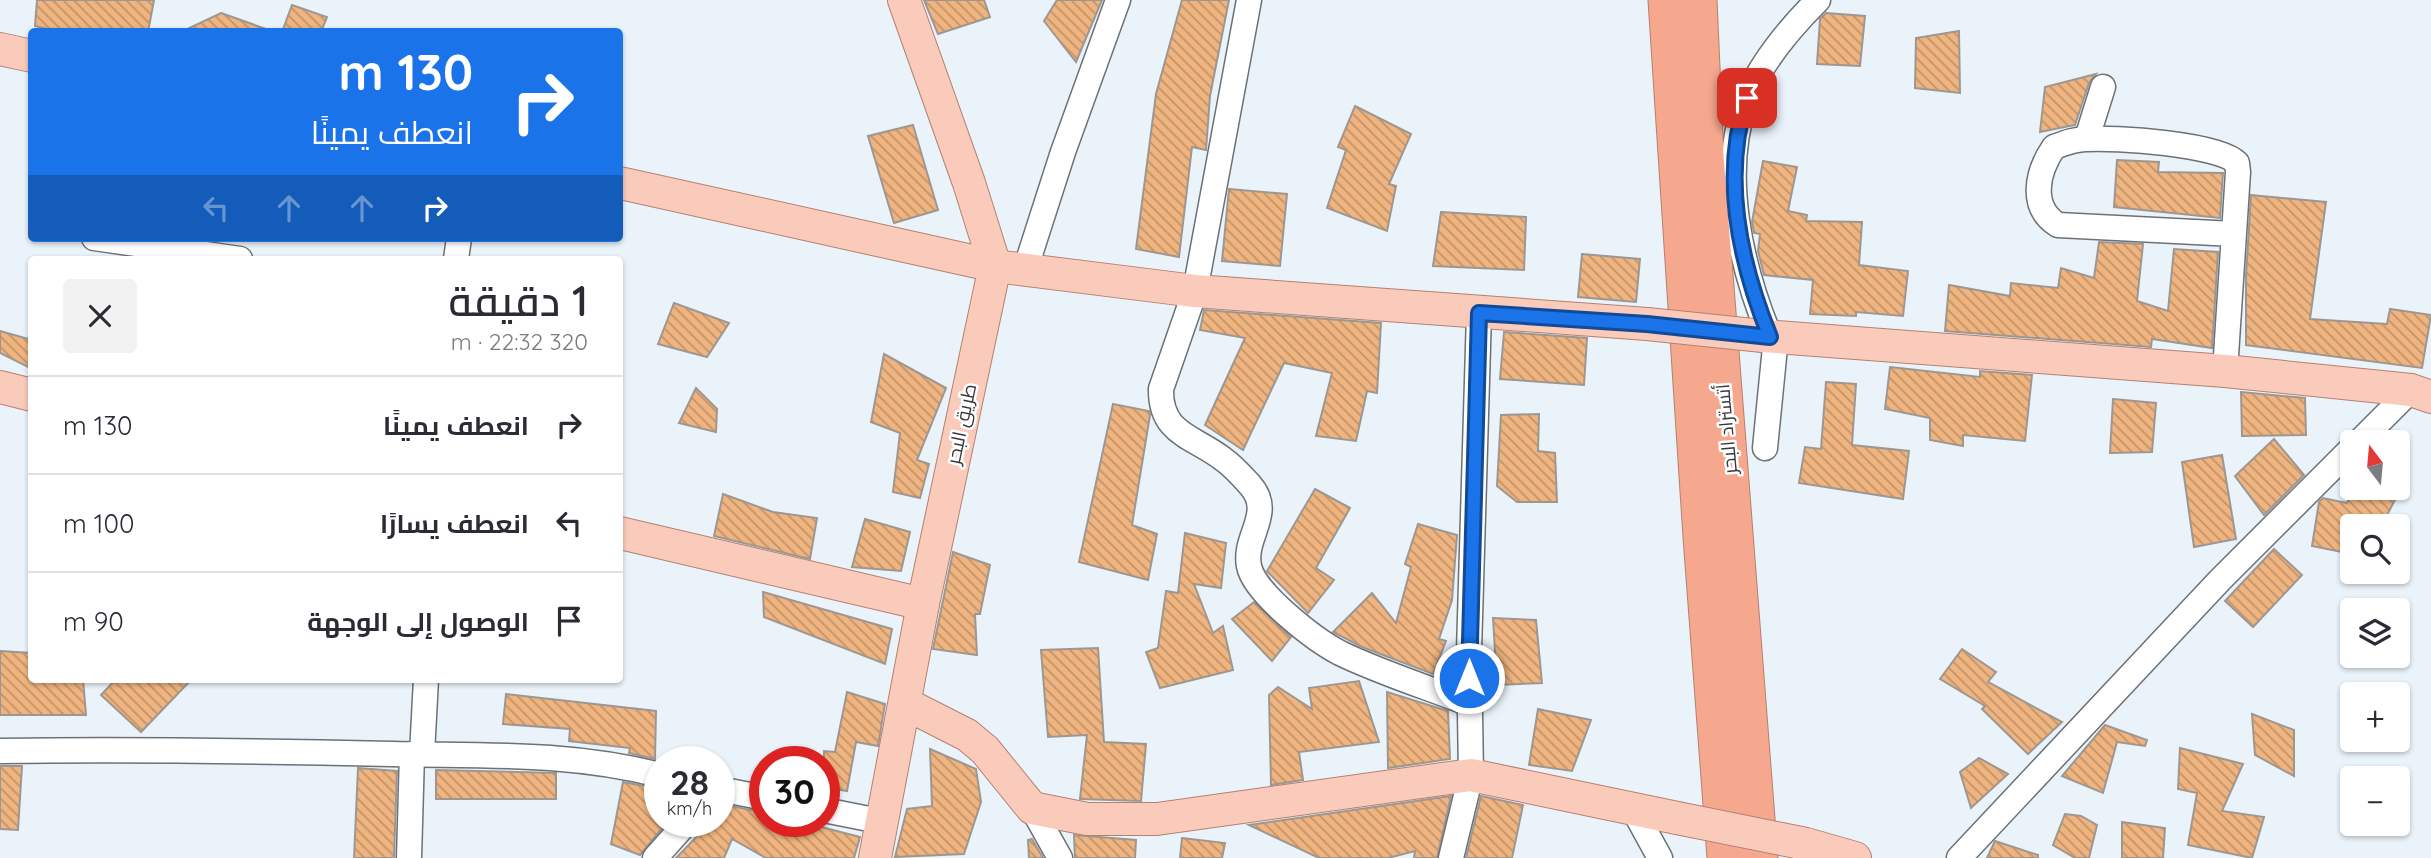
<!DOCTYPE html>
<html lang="ar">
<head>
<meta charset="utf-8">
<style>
  body { margin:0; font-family:Quicksand,Cairo,sans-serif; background:#f2f2f3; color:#2b2b33; direction:rtl; height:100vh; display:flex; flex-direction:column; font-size:26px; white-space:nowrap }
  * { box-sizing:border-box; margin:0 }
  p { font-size:23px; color:#7c7c81 }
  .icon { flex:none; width:38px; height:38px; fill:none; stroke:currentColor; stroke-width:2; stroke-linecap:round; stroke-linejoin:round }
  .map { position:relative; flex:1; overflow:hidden; direction:ltr }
  .sheet { position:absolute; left:28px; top:256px; width:595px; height:427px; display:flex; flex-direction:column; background:#fff; border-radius:7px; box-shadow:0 2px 5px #0004; direction:rtl }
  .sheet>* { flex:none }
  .top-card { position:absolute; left:28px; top:28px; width:595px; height:214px; border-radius:7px; box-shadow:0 2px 5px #0004; direction:rtl; background:#1a73e8; color:#fff; overflow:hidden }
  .needle { width:46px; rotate:344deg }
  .tools { position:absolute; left:2340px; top:430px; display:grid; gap:14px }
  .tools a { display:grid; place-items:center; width:70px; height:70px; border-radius:7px; background:#fff; box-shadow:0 2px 5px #0004; font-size:35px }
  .speed { position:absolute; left:644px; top:746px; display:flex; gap:14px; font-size:35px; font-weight:700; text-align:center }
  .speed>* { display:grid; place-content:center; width:91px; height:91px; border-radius:50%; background:#fff; box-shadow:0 2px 5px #0004; line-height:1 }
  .speed small { font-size:18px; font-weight:400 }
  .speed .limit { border:10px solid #d22; background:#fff; color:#111 }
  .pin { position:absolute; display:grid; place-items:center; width:60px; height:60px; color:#fff; margin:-30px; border-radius:14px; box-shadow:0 4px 10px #0006 }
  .me { position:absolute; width:77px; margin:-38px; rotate:0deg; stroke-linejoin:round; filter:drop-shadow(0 0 5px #0008) }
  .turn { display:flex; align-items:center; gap:24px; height:147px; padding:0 35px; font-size:32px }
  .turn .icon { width:91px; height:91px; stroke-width:2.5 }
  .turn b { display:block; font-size:49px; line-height:60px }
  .lanes { display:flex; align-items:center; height:66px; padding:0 35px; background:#0003; justify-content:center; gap:35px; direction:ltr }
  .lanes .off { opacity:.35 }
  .round { display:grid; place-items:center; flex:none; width:74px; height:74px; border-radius:7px; background:#f2f2f3 }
  .head { display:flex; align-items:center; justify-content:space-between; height:119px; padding:0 35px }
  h1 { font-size:42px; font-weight:600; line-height:52px }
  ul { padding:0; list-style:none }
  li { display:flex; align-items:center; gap:21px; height:98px; padding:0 35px; border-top:2px solid #e1e1e2 }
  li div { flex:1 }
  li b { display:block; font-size:26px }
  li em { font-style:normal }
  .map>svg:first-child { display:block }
  .building { fill:url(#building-back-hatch); stroke:#9e9791; stroke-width:2 }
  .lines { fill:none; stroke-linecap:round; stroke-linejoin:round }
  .minor-casing { stroke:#6b7177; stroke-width:27 }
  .major-casing { stroke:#b38171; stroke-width:34 }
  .highway-casing { stroke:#b38171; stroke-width:39 }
  .minor { stroke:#fff; stroke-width:24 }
  .major { stroke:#facbbb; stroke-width:32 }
  .highway { stroke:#f6a88e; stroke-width:37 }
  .major-bridge-casing { stroke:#b38171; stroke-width:34; stroke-linecap:butt }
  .major-bridge { stroke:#facbbb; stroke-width:32 }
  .route-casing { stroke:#114b97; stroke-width:18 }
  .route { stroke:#1a73e8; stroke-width:12 }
  .labels { text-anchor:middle; stroke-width:5; stroke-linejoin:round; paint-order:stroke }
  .street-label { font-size:19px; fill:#36393b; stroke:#fff }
</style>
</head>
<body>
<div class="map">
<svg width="2431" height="858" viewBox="0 0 2431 858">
  <defs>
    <pattern id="building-back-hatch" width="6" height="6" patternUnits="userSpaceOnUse" patternTransform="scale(1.75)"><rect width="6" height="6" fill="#efb47f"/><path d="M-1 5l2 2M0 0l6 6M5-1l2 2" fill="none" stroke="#c29369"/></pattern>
  </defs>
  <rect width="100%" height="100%" fill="#ebf3fa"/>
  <g class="building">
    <polygon points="37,0 154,0 148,32 59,32 35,26"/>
    <polygon points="924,0 984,0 990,17 938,34"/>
    <polygon points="1057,0 1102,0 1076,62 1044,21"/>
    <polygon points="1182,0 1229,0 1210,96 1206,150 1192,147 1179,257 1136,249 1156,94"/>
    <polygon points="292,5 327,17 321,32 282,32"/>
    <polygon points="221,13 269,30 269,32 181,32"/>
    <polygon points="1826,13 1865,16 1860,66 1817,64 1820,19"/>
    <polygon points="1959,31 1960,93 1915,88 1916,38"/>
    <polygon points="2096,74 2089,83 2075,125 2040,132 2045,87"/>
    <polygon points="1355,106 1411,134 1389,184 1396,186 1387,231 1327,208 1346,150 1338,147"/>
    <polygon points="913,125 938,210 894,223 868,136"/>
    <polygon points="2117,160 2159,162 2158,172 2223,173 2220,218 2114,207"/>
    <polygon points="1763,161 1797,167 1788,211 1807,215 1806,221 1862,222 1859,265 1908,271 1903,316 1856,312 1856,316 1810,314 1813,280 1764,275 1758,251 1760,234 1754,233 1752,222"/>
    <polygon points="1229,189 1287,194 1280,266 1222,261"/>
    <polygon points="2251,195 2326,202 2310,319 2387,324 2390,309 2431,315 2422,368 2246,345 2246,276"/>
    <polygon points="1441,212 1526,217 1524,270 1433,266"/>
    <polygon points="2099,242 2143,244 2137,301 2168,311 2174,249 2218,252 2212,348 2152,339 2151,347 1945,331 1949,285 2010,296 2011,283 2058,288 2061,268 2094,278"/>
    <polygon points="1582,254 1640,259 1636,302 1578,297"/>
    <polygon points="674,303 729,323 707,357 658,344"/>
    <polygon points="1204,310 1381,323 1377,393 1367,391 1356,441 1316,436 1332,373 1284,363 1243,450 1205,425 1245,338 1200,330"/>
    <polygon points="0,331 32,340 32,369 0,353"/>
    <polygon points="1504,332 1587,338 1584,385 1500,379"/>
    <polygon points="884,354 946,388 917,460 929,464 920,498 893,492 900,433 871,422"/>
    <polygon points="1890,367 1980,377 1980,371 2032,375 2025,441 1963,435 1963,446 1930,440 1930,418 1885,409"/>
    <polygon points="1826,382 1856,384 1852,445 1909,451 1903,499 1799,483 1805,447 1821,449"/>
    <polygon points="696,388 717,409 716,432 679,423"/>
    <polygon points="2241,392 2305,398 2306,435 2242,436"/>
    <polygon points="2113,399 2156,403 2152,452 2110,453"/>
    <polygon points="1113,404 1149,411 1150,415 1132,525 1157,534 1148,580 1079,562"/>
    <polygon points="1539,414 1538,451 1555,453 1557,502 1517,502 1497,486 1501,415"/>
    <polygon points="2274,439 2304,475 2264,515 2235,476"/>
    <polygon points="2222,455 2236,539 2194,547 2182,462"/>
    <polygon points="2354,488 2401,488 2381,527 2352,527 2352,554 2312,546 2319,502 2323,498 2347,503"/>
    <polygon points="1315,489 1350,508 1316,568 1334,580 1308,613 1267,571"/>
    <polygon points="723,494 773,512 817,518 810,559 714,536"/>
    <polygon points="865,519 910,532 901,571 852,567"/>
    <polygon points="1418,524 1457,535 1452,600 1439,639 1446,641 1433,674 1362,647 1333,632 1372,593 1396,623 1411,567 1405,564"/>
    <polygon points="1185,533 1226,543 1221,588 1194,584 1213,633 1223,626 1233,670 1160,688 1146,652 1158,648 1166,591 1178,593"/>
    <polygon points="2274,549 2302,575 2253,627 2225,601"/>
    <polygon points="953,552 990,565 980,614 975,614 977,655 933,649"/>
    <polygon points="763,592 892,629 885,664 764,617"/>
    <polygon points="1254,602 1291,637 1272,661 1232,619"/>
    <polygon points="1493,618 1536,620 1542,683 1497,685"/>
    <polygon points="1098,648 1104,742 1146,744 1141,801 1080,799 1087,735 1048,737 1041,650"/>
    <polygon points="1962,649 1996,672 1988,682 2062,722 2028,754 1982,709 1985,706 1940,679"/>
    <polygon points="0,651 32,653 32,679 83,679 86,715 0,715"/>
    <polygon points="116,679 192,679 141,732 101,695"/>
    <polygon points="1359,681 1379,742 1299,752 1303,780 1271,785 1269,695 1278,687 1312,709 1309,688"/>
    <polygon points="847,692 885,704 878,746 856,742 847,791 824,787 824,751 835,752"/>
    <polygon points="1387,692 1448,711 1450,759 1388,768"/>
    <polygon points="506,694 656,711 655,759 629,753 630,748 569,741 570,729 503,724"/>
    <polygon points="1538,709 1591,720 1572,771 1529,765"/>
    <polygon points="2252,714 2294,730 2294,776 2255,755"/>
    <polygon points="2105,725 2147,740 2145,746 2117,742 2103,793 2062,776"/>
    <polygon points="2180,748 2243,764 2222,811 2264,817 2252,858 2188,845 2197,793 2178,789"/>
    <polygon points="930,749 976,769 981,802 964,854 895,857 907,809 932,806"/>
    <polygon points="1979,758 2008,774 1971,808 1960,772"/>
    <polygon points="0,766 22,766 18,830 0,829"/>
    <polygon points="358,768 397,771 394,858 354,858"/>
    <polygon points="436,770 556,773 556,799 436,799"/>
    <polygon points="623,782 660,789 660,821 668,821 640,855 611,844"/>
    <polygon points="1451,796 1437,858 1414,858 1415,851 1388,858 1319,858 1249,825"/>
    <polygon points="1481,796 1523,805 1512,858 1466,858"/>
    <polygon points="726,805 765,813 765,821 798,821 860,837 854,858 766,858 732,839 724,858 676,858 709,824 712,827 719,821"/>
    <polygon points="2065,814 2081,816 2097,825 2089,858 2075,858 2053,845"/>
    <polygon points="2122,822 2165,828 2163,858 2122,858"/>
    <polygon points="1074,835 1136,840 1135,858 1075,858"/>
    <polygon points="1182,838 1225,843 1222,858 1180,858"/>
    <polygon points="1032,839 1043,858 1029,858 1028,840"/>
    <polygon points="1995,841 2038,855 2038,858 1987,858"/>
  </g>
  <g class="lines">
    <g class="minor-casing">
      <g id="minor">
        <path d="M1249,0L1195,291L1161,389C1160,434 1193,436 1223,459C1233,466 1242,476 1250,485C1275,513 1243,536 1249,566C1254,593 1315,640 1340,653C1381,673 1427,687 1470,704"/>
        <polyline points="2087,138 2103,87"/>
        <polyline points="94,238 240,259"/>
        <polyline points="456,259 459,238"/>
        <polyline points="1025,270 1063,152 1118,0"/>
        <path d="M1770,337C1741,267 1719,174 1746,100C1760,63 1790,28 1818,0"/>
        <path d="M2225,371L2238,172L2237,163C2220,144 2114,137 2086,139C2075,139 2065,143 2054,147C2037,172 2029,207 2058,225L2234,234"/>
        <polyline points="2358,443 2411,390"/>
        <polyline points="1765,448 1776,337"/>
        <path d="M0,751C131,749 261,751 392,754C484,756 569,752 660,775"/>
        <polyline points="422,754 426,679"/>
        <polyline points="719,789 765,798"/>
        <polyline points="1632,807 1660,858"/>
        <polyline points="1032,808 1060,858"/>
        <polyline points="824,810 884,822"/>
        <polyline points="409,858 412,754"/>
        <polyline points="655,858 688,821"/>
        <polyline points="1451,858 1471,775 1469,651 1479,313"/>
        <polyline points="1959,858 2220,580 2352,448"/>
      </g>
    </g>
    <g class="major-casing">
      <g id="major">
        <polyline points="0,49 32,56"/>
        <polyline points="620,183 995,266 1195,291 1647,324"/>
        <polyline points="1763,336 2225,371 2411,390 2431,397"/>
        <polyline points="0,387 32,395"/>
        <polyline points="620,533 923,604"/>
        <polyline points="906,704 967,735 985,750 1032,808 1087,819 1157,819 1471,775 1677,818"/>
        <polyline points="1806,844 1855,858"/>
        <polyline points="875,858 923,604 995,266 969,183 904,0"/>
      </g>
    </g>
    <g class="highway-casing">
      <g id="highway">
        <polyline points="1667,0 1702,537 1726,858"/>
        <polyline points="1698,0 1705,157 1759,858"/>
      </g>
    </g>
    <use href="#minor" class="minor"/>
    <use href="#major" class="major"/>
    <use href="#highway" class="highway"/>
    <g class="major-bridge-casing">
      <g id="major-bridge">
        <polyline points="1647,324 1763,336"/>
        <polyline points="1677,818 1806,844"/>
      </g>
    </g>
    <use href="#major-bridge" class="major-bridge"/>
  </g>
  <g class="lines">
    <g class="route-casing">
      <path id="route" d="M1469,678L1479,313L1647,324L1770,337C1740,263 1721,176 1747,98"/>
    </g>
    <use href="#route" class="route"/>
  </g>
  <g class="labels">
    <g class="street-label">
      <text transform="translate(961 424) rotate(-78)" y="7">طريق البحر</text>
      <text transform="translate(1726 429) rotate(-95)" y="7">أتستراد البحر</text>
    </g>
  </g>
</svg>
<div class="tools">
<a><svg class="needle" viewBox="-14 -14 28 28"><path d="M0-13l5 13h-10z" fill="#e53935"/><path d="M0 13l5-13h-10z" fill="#7c7c81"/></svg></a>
<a><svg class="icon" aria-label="search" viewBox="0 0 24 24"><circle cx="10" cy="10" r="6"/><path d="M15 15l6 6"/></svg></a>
<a><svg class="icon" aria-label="layers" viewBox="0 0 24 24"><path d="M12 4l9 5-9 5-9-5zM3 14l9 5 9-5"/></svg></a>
<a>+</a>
<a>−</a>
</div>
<div class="speed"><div>28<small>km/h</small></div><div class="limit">30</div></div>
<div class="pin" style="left:1747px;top:98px;background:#d93025"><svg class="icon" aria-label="arrive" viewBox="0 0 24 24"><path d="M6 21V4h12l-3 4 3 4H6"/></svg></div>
<svg class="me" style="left:1469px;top:678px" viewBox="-20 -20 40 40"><circle r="17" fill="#1a73e8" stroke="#fff" stroke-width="3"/><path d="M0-11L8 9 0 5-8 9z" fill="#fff"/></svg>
<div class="top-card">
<div class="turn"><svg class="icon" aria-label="right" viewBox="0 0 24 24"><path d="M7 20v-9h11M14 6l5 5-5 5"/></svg><div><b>130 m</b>انعطف يمينًا</div></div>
<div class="lanes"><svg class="icon off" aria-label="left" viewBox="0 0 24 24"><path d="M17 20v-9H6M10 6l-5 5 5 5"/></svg><svg class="icon off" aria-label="ahead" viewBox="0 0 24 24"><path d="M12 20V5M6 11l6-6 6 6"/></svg><svg class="icon off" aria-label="ahead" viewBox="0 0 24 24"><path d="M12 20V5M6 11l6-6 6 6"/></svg><svg class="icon" aria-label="right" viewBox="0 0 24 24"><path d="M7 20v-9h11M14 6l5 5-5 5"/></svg></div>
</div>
<section class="sheet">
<div class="head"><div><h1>1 دقيقة</h1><p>320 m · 22:32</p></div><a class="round"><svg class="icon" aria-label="close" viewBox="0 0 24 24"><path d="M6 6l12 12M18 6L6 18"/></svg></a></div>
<ul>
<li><svg class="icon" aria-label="right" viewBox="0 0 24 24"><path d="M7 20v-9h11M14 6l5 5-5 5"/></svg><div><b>انعطف يمينًا</b></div><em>130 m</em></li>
<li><svg class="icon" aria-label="left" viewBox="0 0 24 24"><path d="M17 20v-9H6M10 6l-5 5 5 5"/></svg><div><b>انعطف يسارًا</b></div><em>100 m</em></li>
<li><svg class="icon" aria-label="arrive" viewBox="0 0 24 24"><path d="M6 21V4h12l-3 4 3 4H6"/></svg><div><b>الوصول إلى الوجهة</b></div><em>90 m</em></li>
</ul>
</section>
</div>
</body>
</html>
